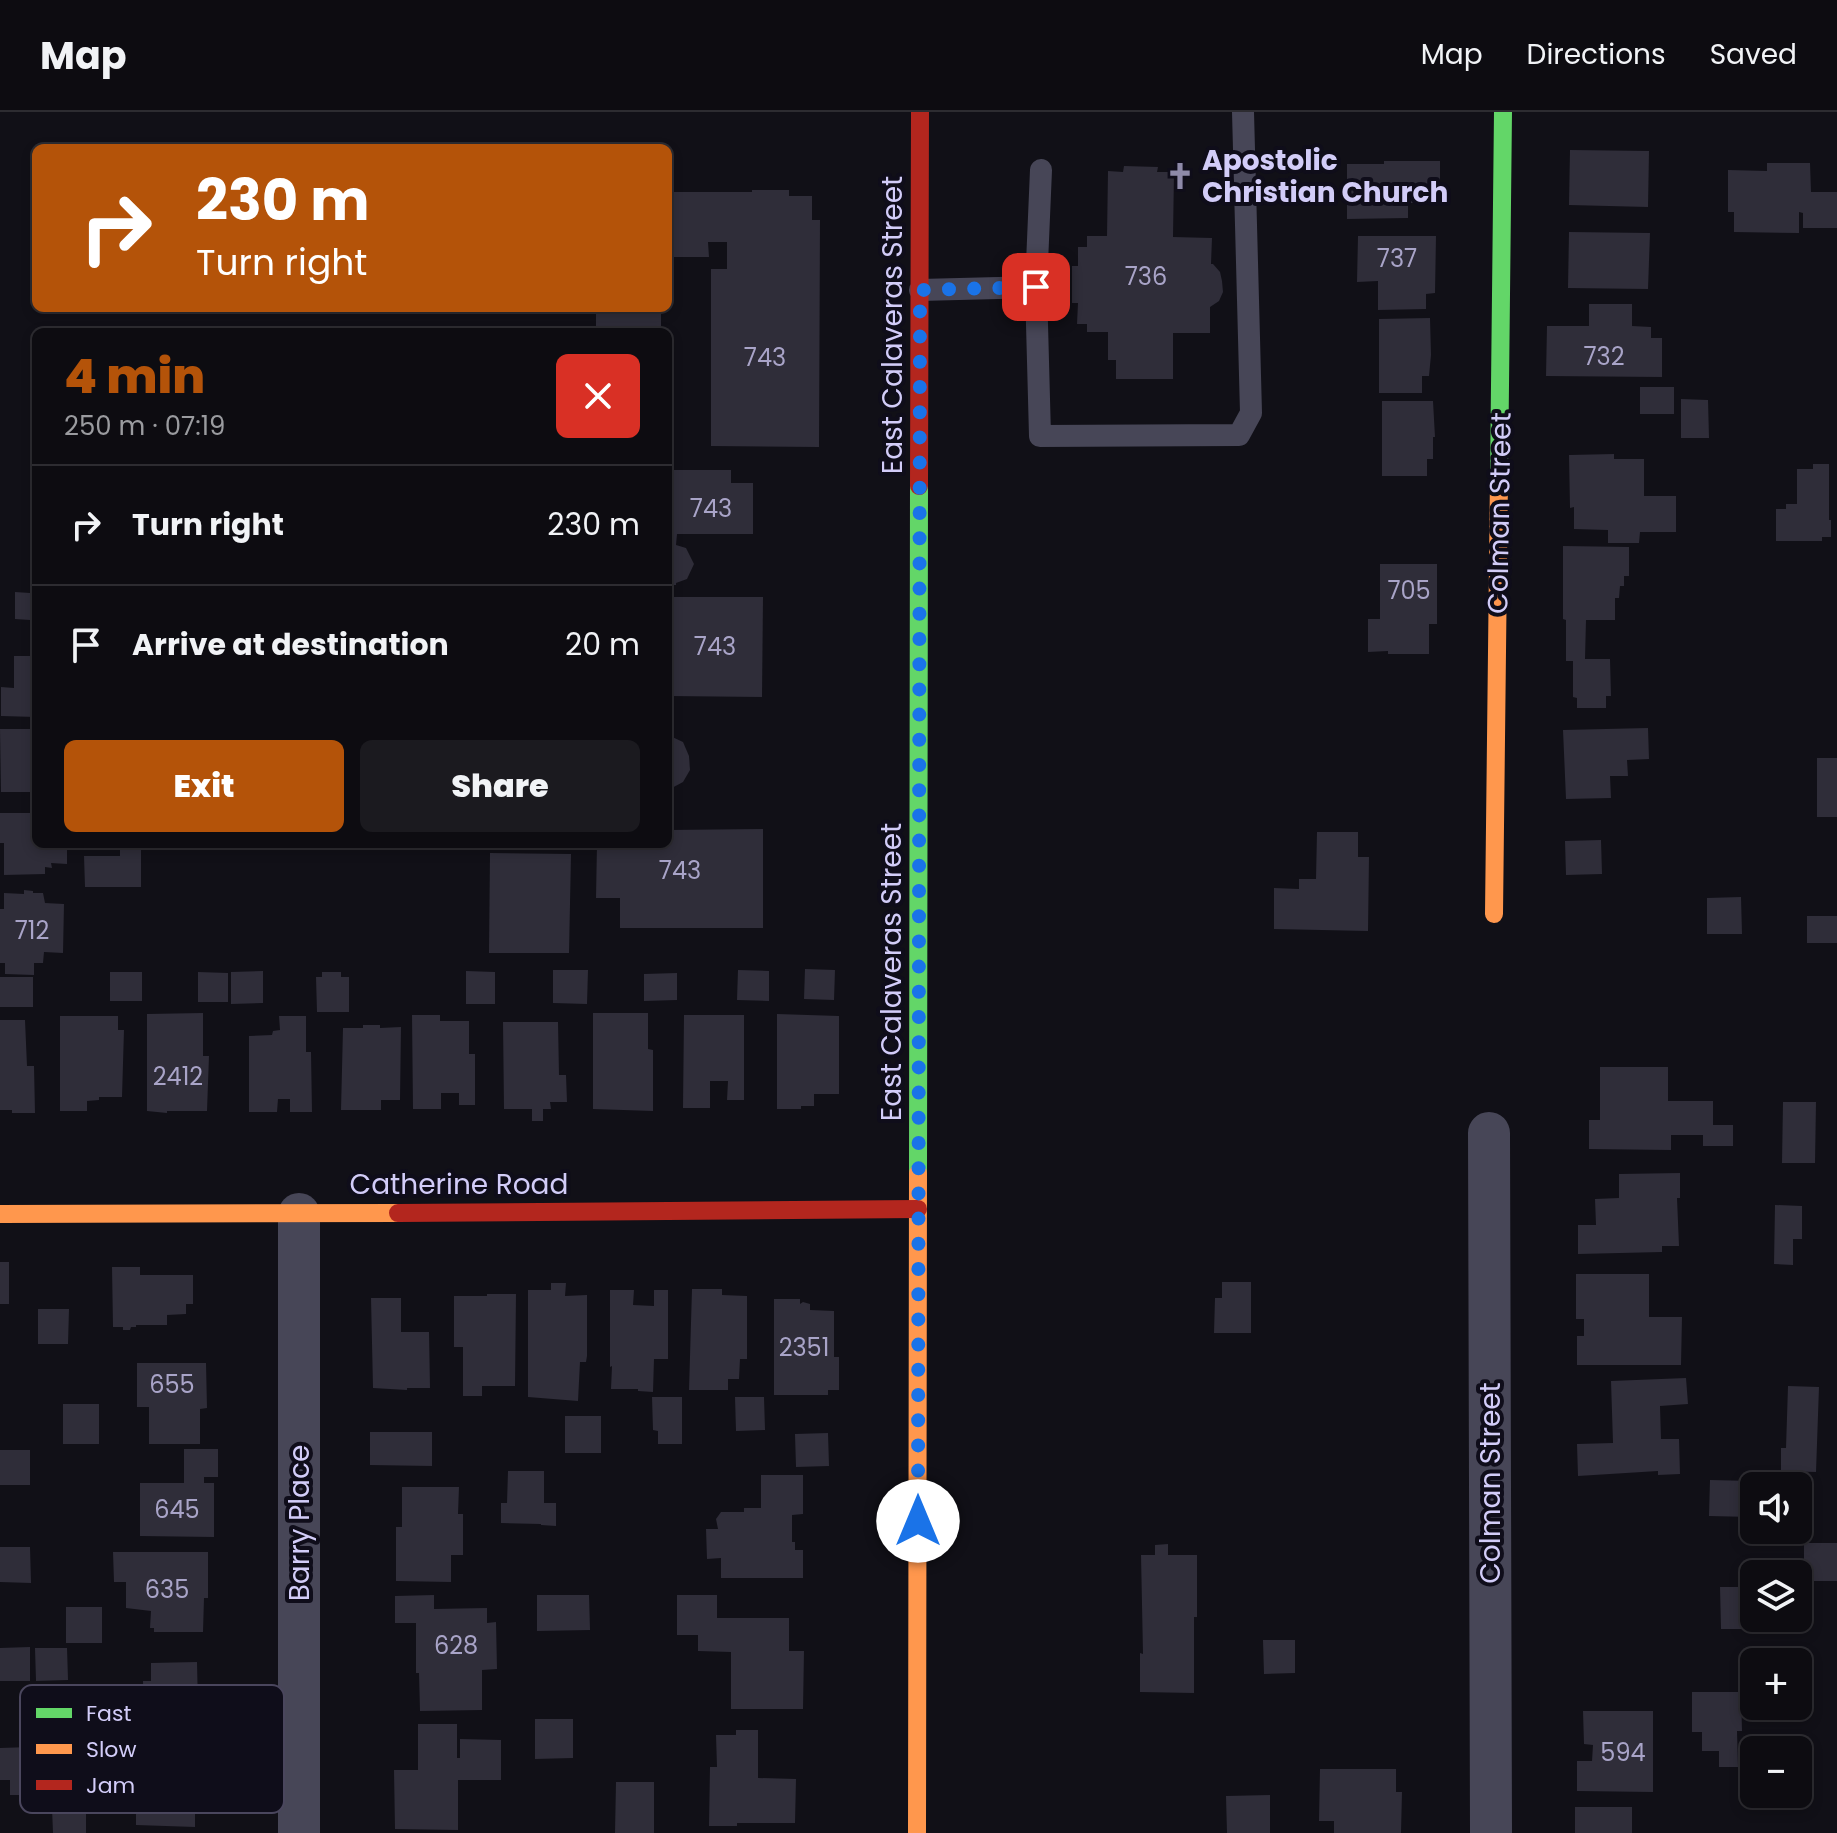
<!DOCTYPE html>
<html lang="en">
<head>
<meta charset="utf-8">
<style>
  body { margin:0; font-family:Poppins,sans-serif; background:#1b1a1f; color:#f1f3f6; height:100vh; display:flex; flex-direction:column; font-size:30px; white-space:nowrap }
  * { box-sizing:border-box; margin:0 }
  p { font-size:26px; color:#9a9b9f }
  .icon { flex:none; width:44px; height:44px; fill:none; stroke:currentColor; stroke-width:2; stroke-linecap:round; stroke-linejoin:round }
  .map { position:relative; flex:1; overflow:hidden }
  .side { position:absolute; left:32px; top:216px; width:640px; height:520px; display:flex; flex-direction:column; background:#0d0c11; border-radius:12px; box-shadow:0 4px 12px #0003,0 0 0 2px #2d2c31 }
  .side>* { flex:none }
  .top-card { position:absolute; left:32px; top:32px; width:640px; height:168px; border-radius:12px; box-shadow:0 4px 12px #0003,0 0 0 2px #2d2c31; background:#b45309; color:#fff; overflow:hidden }
  .controls { position:absolute; left:1740px; top:1360px; display:grid; gap:16px }
  .controls a { display:grid; place-items:center; width:72px; height:72px; border-radius:12px; background:#0d0c11; box-shadow:0 4px 12px #0003,0 0 0 2px #2d2c31; font-size:40px }
  .pin { position:absolute; display:grid; place-items:center; width:68px; height:68px; color:#fff; margin:-34px; border-radius:16px; box-shadow:0 4px 12px #0006 }
  .me { position:absolute; width:88px; margin:-44px; rotate:0deg; stroke-linejoin:round; filter:drop-shadow(0 0 6px #0008) }
  .turn { display:flex; align-items:center; gap:28px; height:168px; padding:0 32px; font-size:36px }
  .turn .icon { width:104px; height:104px; stroke-width:2.5 }
  .turn b { display:block; font-size:56px; line-height:68px }
  .round { display:grid; place-items:center; flex:none; width:84px; height:84px; border-radius:12px; background:#1b1a1f }
  .summary { display:flex; align-items:center; justify-content:space-between; height:136px; padding:0 32px }
  h1 { font-size:48px; font-weight:800; line-height:60px; color:#b45309 }
  .primary-button { display:flex; gap:16px; margin-top:auto; padding:16px 32px }
  .primary-button a { flex:1; height:92px; border-radius:12px; background:#b45309; color:#fff; font-size:32px; font-weight:800; line-height:92px; text-align:center }
  .primary-button a+a { background:#1b1a1f; color:#f1f3f6 }
  ul { padding:0; list-style:none }
  li { display:flex; align-items:center; gap:24px; height:120px; padding:0 32px; border-top:2px solid #2d2c31 }
  li div { flex:1 }
  li b { display:block; font-size:30px }
  li em { font-style:normal }
  header { display:flex; align-items:center; gap:48px; box-sizing:border-box; height:112px; padding:0 40px; background:#0d0c11; border-bottom:2px solid #2d2c31 }
  header strong { font-size:38px }
  nav { display:flex; gap:44px; margin-inline-start:auto; font-size:28px }
  .map>svg:first-child { display:block }
  .building { fill:#2f2d39 }
  .lines { fill:none; stroke-linecap:round; stroke-linejoin:round }
  .lane { stroke:#474657; stroke-width:22 }
  .street { stroke:#474657; stroke-width:42 }
  .fast { stroke:#63d668; stroke-width:18 }
  .slow { stroke:#ff974d; stroke-width:18 }
  .jam { stroke:#b3261e; stroke-width:18 }
  .route { stroke:#1a73e8; stroke-width:14; stroke-dasharray:0 25.2 }
  .labels { text-anchor:middle; stroke-width:8; stroke-linejoin:round; paint-order:stroke }
  .number-label { font-size:24px; fill:#a9a4c8 }
  .poi-label { font-size:28px; font-weight:bold; fill:#d2ccf8; stroke:#0f0d1a; text-anchor:start }
  .street-label { font-size:28px; fill:#d2ccf8; stroke:#0f0d1a }
  .key { fill:#0f0d1a; stroke:#4a465d; stroke-width:2 }
  .key-label { font-size:22px; fill:#d2ccf8 }
</style>
</head>
<body>
<header>
<strong>Map</strong>
<nav><a>Map</a><a>Directions</a><a>Saved</a></nav>
</header>
<div class="map">
<svg width="1837" height="1721" viewBox="0 0 1837 1721">
  <rect width="100%" height="100%" fill="#111017"/>
  <g class="building">
    <polygon points="1570,38 1649,39 1648,95 1569,93"/>
    <polygon points="1384,49 1440,49 1440,91 1408,91 1408,106 1347,107 1347,52 1384,52"/>
    <polygon points="1767,51 1810,51 1811,80 1837,80 1837,116 1803,116 1803,101 1799,100 1799,121 1734,120 1734,100 1728,100 1728,58 1767,59"/>
    <polygon points="1124,54 1158,55 1157,60 1174,60 1173,125 1212,126 1211,152 1213,152 1220,160 1222,169 1223,180 1219,189 1210,195 1210,221 1173,221 1173,267 1116,267 1116,248 1108,248 1108,220 1087,220 1087,212 1077,212 1078,191 1072,191 1072,154 1078,154 1078,135 1087,135 1087,124 1107,124 1108,59 1123,60"/>
    <polygon points="752,78 789,78 789,84 812,84 812,108 820,108 819,335 711,334 711,157 727,157 727,130 708,130 709,145 668,145 668,80 752,80"/>
    <polygon points="1569,120 1650,121 1648,177 1568,176"/>
    <polygon points="1358,124 1436,124 1435,181 1426,182 1426,197 1378,198 1378,169 1357,170"/>
    <polygon points="1589,192 1632,192 1632,214 1651,215 1651,226 1662,226 1662,265 1546,264 1547,214 1589,214"/>
    <rect x="596" y="196" width="65" height="24"/>
    <polygon points="1430,206 1431,243 1429,264 1422,264 1422,281 1379,281 1379,207"/>
    <rect x="1640" y="275" width="34" height="27"/>
    <polygon points="1681,287 1708,288 1709,326 1681,326"/>
    <polygon points="1382,289 1433,289 1435,325 1433,325 1433,347 1427,347 1427,364 1382,364"/>
    <polygon points="1614,342 1614,347 1644,347 1644,384 1676,384 1676,420 1640,420 1639,431 1608,431 1608,418 1574,417 1574,395 1570,396 1569,343"/>
    <polygon points="1813,352 1829,352 1829,408 1831,408 1831,425 1822,425 1822,429 1776,429 1776,397 1786,397 1786,392 1797,392 1797,357 1813,357"/>
    <polygon points="31,357 36,357 36,402 33,402 31,399"/>
    <polygon points="668,358 731,358 731,371 753,371 753,422 677,422 676,433 686,436 694,452 687,467 676,471 676,473 668,473"/>
    <polygon points="1563,434 1629,435 1629,464 1624,464 1624,474 1620,474 1619,486 1615,486 1615,508 1586,508 1585,547 1610,547 1611,584 1606,584 1606,596 1577,596 1577,586 1573,585 1573,549 1566,549 1566,508 1563,507"/>
    <polygon points="30,446 36,446 36,524 30,524 30,508 15,507 15,480 30,481"/>
    <polygon points="1380,452 1437,452 1437,512 1429,512 1429,542 1388,542 1388,539 1368,540 1368,507 1380,507"/>
    <polygon points="668,485 763,485 762,585 668,584"/>
    <polygon points="14,544 36,544 36,605 1,604 1,575 14,576"/>
    <polygon points="1648,616 1649,647 1627,648 1628,664 1610,664 1611,686 1566,687 1563,618"/>
    <polygon points="0,617 36,617 36,680 1,680"/>
    <polygon points="668,623 683,630 689,644 690,658 683,670 670,677 668,677"/>
    <rect x="1817" y="646" width="20" height="59"/>
    <polygon points="0,701 36,701 36,732 67,732 67,752 51,751 52,756 45,755 45,762 4,763 4,731 0,731"/>
    <polygon points="763,717 763,816 620,816 620,786 596,786 597,732 668,732 668,718"/>
    <polygon points="1317,720 1358,720 1358,745 1369,745 1368,819 1274,817 1274,776 1299,777 1299,767 1316,767"/>
    <polygon points="1601,728 1602,762 1566,763 1565,729"/>
    <polygon points="120,732 141,732 141,775 85,775 84,744 120,744"/>
    <polygon points="490,741 571,742 569,841 489,841"/>
    <polygon points="24,778 33,779 33,781 43,781 45,791 64,792 63,841 44,840 43,851 34,851 34,863 5,862 5,851 0,851 0,797 4,797 4,781 24,782"/>
    <polygon points="1741,785 1742,822 1707,822 1707,786"/>
    <rect x="1807" y="804" width="30" height="27"/>
    <polygon points="805,857 835,858 834,888 804,887"/>
    <polygon points="553,858 588,858 587,892 553,891"/>
    <polygon points="738,858 769,859 769,889 737,888"/>
    <polygon points="263,859 263,891 231,892 231,860"/>
    <polygon points="466,859 495,860 495,892 466,892"/>
    <rect x="110" y="860" width="32" height="29"/>
    <polygon points="198,860 228,861 228,890 198,890"/>
    <polygon points="322,860 341,860 341,865 349,865 349,900 317,900 316,865 322,865"/>
    <polygon points="677,861 677,888 644,889 644,862"/>
    <rect x="0" y="865" width="33" height="30"/>
    <polygon points="203,901 203,944 209,944 207,999 167,999 167,1001 147,999 147,902"/>
    <polygon points="593,901 648,901 648,937 653,938 653,999 593,997"/>
    <polygon points="777,902 839,904 839,982 814,982 814,994 801,994 801,997 777,997"/>
    <polygon points="412,903 440,903 440,909 469,909 469,942 475,942 475,993 459,993 459,981 441,981 441,997 413,997"/>
    <polygon points="684,903 744,903 744,988 727,988 728,969 710,969 710,996 683,996"/>
    <polygon points="60,904 118,904 118,918 124,918 122,985 99,985 99,988 87,989 87,999 60,999"/>
    <polygon points="279,904 306,904 306,940 311,940 312,1000 290,1000 290,987 278,987 277,1000 249,1000 249,924 272,923 273,919 280,918"/>
    <polygon points="0,908 25,908 27,954 34,954 35,1001 12,1001 12,998 0,998"/>
    <polygon points="503,910 558,910 559,963 566,963 567,990 550,990 551,997 543,997 543,1009 532,1009 532,997 504,997"/>
    <polygon points="363,913 380,913 380,916 401,915 400,988 381,988 381,998 341,998 343,916 363,916"/>
    <polygon points="1600,955 1668,955 1668,989 1713,989 1713,1013 1733,1013 1733,1034 1703,1034 1703,1023 1671,1023 1671,1038 1589,1037 1589,1008 1600,1008"/>
    <polygon points="1783,990 1816,990 1815,1051 1782,1051"/>
    <polygon points="1680,1061 1680,1086 1677,1086 1679,1134 1662,1134 1662,1140 1578,1142 1578,1113 1596,1113 1595,1087 1619,1086 1619,1062"/>
    <polygon points="1775,1093 1802,1094 1802,1127 1793,1127 1793,1153 1774,1152"/>
    <rect x="0" y="1150" width="9" height="42"/>
    <polygon points="112,1155 140,1155 140,1163 193,1163 193,1192 186,1192 186,1202 167,1203 167,1213 136,1213 136,1215 131,1215 130,1218 123,1218 123,1215 113,1215"/>
    <polygon points="1576,1162 1649,1162 1649,1205 1682,1205 1681,1253 1577,1253 1577,1224 1584,1224 1584,1207 1576,1207"/>
    <polygon points="1222,1170 1251,1170 1251,1221 1214,1221 1215,1186 1222,1186"/>
    <polygon points="551,1171 566,1171 565,1184 587,1183 587,1244 586,1250 580,1250 578,1289 528,1285 528,1178 551,1178"/>
    <polygon points="692,1177 722,1177 722,1183 747,1184 747,1247 740,1247 739,1267 728,1267 728,1278 689,1278"/>
    <polygon points="610,1178 634,1178 633,1193 654,1194 654,1178 668,1178 668,1247 654,1247 653,1280 638,1279 638,1277 611,1277 612,1254 610,1255"/>
    <polygon points="487,1182 516,1182 515,1274 482,1274 482,1284 463,1284 463,1235 454,1235 454,1184 487,1184"/>
    <polygon points="371,1186 401,1186 401,1220 429,1220 430,1276 407,1276 407,1278 373,1276"/>
    <polygon points="774,1187 800,1187 800,1192 803,1190 810,1192 810,1198 834,1199 834,1245 839,1245 839,1278 828,1278 828,1283 774,1283"/>
    <polygon points="38,1197 69,1197 68,1232 38,1232"/>
    <polygon points="137,1251 206,1251 207,1296 200,1297 200,1332 149,1332 149,1295 137,1295"/>
    <polygon points="1686,1266 1688,1292 1660,1294 1661,1327 1679,1327 1680,1362 1658,1363 1658,1359 1578,1364 1577,1332 1613,1331 1611,1269"/>
    <polygon points="1788,1274 1819,1275 1816,1360 1781,1359 1781,1336 1786,1336"/>
    <polygon points="652,1285 682,1285 682,1332 658,1332 658,1319 653,1318"/>
    <polygon points="735,1285 764,1285 765,1318 736,1319"/>
    <rect x="63" y="1292" width="36" height="40"/>
    <rect x="565" y="1304" width="36" height="37"/>
    <polygon points="370,1320 432,1320 432,1354 370,1353"/>
    <polygon points="828,1321 829,1354 796,1355 795,1322"/>
    <polygon points="184,1337 218,1337 218,1365 204,1365 204,1371 214,1371 214,1425 140,1424 140,1371 184,1371"/>
    <rect x="0" y="1338" width="30" height="35"/>
    <polygon points="508,1359 544,1359 544,1391 556,1391 556,1414 541,1413 541,1412 501,1411 501,1391 507,1391"/>
    <polygon points="761,1363 803,1363 803,1402 792,1403 792,1430 795,1430 795,1438 803,1438 803,1466 721,1466 721,1446 707,1447 706,1417 718,1417 716,1407 721,1400 744,1400 744,1396 761,1396"/>
    <polygon points="1710,1368 1752,1369 1751,1405 1709,1404"/>
    <polygon points="402,1375 459,1375 458,1402 463,1402 463,1443 451,1443 451,1470 396,1469 396,1415 402,1415"/>
    <rect x="1804" y="1431" width="33" height="38"/>
    <polygon points="1168,1432 1168,1443 1197,1443 1197,1505 1194,1505 1194,1581 1140,1580 1140,1541 1143,1542 1141,1443 1155,1443 1155,1433"/>
    <polygon points="0,1435 30,1435 31,1471 0,1470"/>
    <polygon points="113,1440 208,1440 208,1486 204,1486 203,1520 154,1520 154,1516 150,1516 151,1499 126,1496 126,1470 114,1470"/>
    <polygon points="1720,1475 1754,1475 1754,1506 1758,1506 1758,1517 1721,1517"/>
    <polygon points="434,1483 434,1497 487,1496 487,1511 496,1510 497,1557 482,1558 482,1598 420,1599 419,1561 416,1561 416,1511 395,1511 395,1484"/>
    <polygon points="537,1483 589,1483 590,1518 537,1519"/>
    <polygon points="677,1483 717,1483 717,1506 789,1506 789,1539 804,1539 803,1597 731,1597 731,1540 698,1539 698,1523 677,1523"/>
    <rect x="66" y="1495" width="36" height="36"/>
    <polygon points="1263,1528 1295,1528 1295,1561 1264,1562"/>
    <polygon points="30,1535 30,1569 0,1569 0,1536"/>
    <polygon points="35,1536 67,1536 68,1568 36,1569"/>
    <polygon points="197,1550 198,1594 206,1594 207,1622 144,1623 143,1569 151,1569 151,1551"/>
    <polygon points="1692,1580 1741,1580 1742,1619 1737,1619 1738,1655 1719,1655 1719,1639 1702,1639 1702,1620 1692,1620"/>
    <polygon points="1583,1599 1653,1599 1653,1680 1577,1679 1577,1649 1592,1649 1593,1633 1584,1632"/>
    <polygon points="535,1607 573,1607 573,1646 535,1647"/>
    <polygon points="418,1612 457,1612 457,1646 460,1646 460,1627 501,1628 501,1668 458,1668 458,1718 395,1717 394,1658 418,1658"/>
    <polygon points="736,1618 758,1618 758,1666 796,1667 795,1711 737,1711 737,1714 709,1714 710,1655 717,1655 716,1623 736,1623"/>
    <polygon points="30,1635 32,1683 10,1683 10,1668 0,1668 0,1636"/>
    <polygon points="142,1641 208,1641 207,1672 195,1672 195,1715 136,1713 136,1693 148,1694 148,1668 142,1668"/>
    <polygon points="1320,1657 1396,1657 1396,1680 1402,1680 1401,1721 1334,1721 1334,1709 1319,1709"/>
    <polygon points="616,1670 654,1670 654,1721 615,1721"/>
    <polygon points="1270,1683 1270,1721 1227,1721 1226,1684"/>
    <rect x="1575" y="1695" width="57" height="26"/>
    <polygon points="52,1696 86,1696 86,1721 53,1721"/>
  </g>
  <g class="lines">
    <g class="lane">
      <polyline points="1036,175 1041,58"/>
      <polyline points="920,178 1036,175 1040,324 1239,323 1251,301 1243,0"/>
    </g>
    <g class="street">
      <polyline points="1489,1021 1491,1721"/>
      <polyline points="299,1102 299,1721"/>
    </g>
    <g class="fast">
      <polyline points="1499,365 1503,0"/>
      <polyline points="918,1061 919,374"/>
    </g>
    <g class="slow">
      <polyline points="1494,802 1499,365"/>
      <polyline points="0,1102 398,1101"/>
      <polyline points="917,1721 918,1061"/>
    </g>
    <g class="jam">
      <polyline points="919,374 920,0"/>
      <polyline points="398,1101 918,1097"/>
    </g>
  </g>
  <g class="lines">
    <polyline class="route" points="918,1409 920,178 1036,175"/>
  </g>
  <defs>
    <g id="church-bare" transform="scale(2.16)"><path d="M-1.2-6h2.4v3.5h3.3v2.4h-3.3V6h-2.4V-.1h-3.3v-2.4h3.3Z" fill="#8e8aa9" stroke="#0f0d1a" stroke-width="2.5" paint-order="stroke"/></g>
  </defs>
  <g fill-rule="evenodd">
    <use href="#church-bare" x="1180" y="64"/>
  </g>
  <g class="labels">
    <g class="number-label">
      <text x="1397" y="155">737</text>
      <text x="1146" y="173">736</text>
      <text x="1604" y="253">732</text>
      <text x="765" y="254">743</text>
      <text x="711" y="405">743</text>
      <text x="1409" y="487">705</text>
      <text x="715" y="543">743</text>
      <text x="680" y="767">743</text>
      <text x="32" y="827">712</text>
      <text x="178" y="973">2412</text>
      <text x="804" y="1244">2351</text>
      <text x="172" y="1281">655</text>
      <text x="177" y="1406">645</text>
      <text x="167" y="1486">635</text>
      <text x="456" y="1542">628</text>
      <text x="1623" y="1649">594</text>
    </g>
    <g class="poi-label">
      <text x="1202" y="58">Apostolic<tspan x="1202" dy="32">Christian Church</tspan></text>
    </g>
    <g class="street-label">
      <text transform="translate(892 213) rotate(-90)" y="10">East Calaveras Street</text>
      <text transform="translate(1499 401) rotate(-89)" y="10">Colman Street</text>
      <text transform="translate(891 860) rotate(-90)" y="10">East Calaveras Street</text>
      <text x="459" y="1082">Catherine Road</text>
      <text transform="translate(1490 1371) rotate(-90)" y="10">Colman Street</text>
      <text transform="translate(299 1411) rotate(-90)" y="10">Barry Place</text>
    </g>
  </g>
  <rect x="20" y="1573" width="264" height="128" rx="12" class="key"/>
  <rect x="36" y="1596" width="36" height="10" fill="#63d668"/>
  <rect x="36" y="1632" width="36" height="10" fill="#ff974d"/>
  <rect x="36" y="1668" width="36" height="10" fill="#b3261e"/>
  <g class="key-label">
    <text x="86" y="1609">Fast</text>
    <text x="86" y="1645">Slow</text>
    <text x="86" y="1681">Jam</text>
  </g>
</svg>
<div class="controls">
<a><svg class="icon" aria-label="sound" viewBox="0 0 24 24"><path d="M4 9h4l5-4v14l-5-4H4zM17 9q2 3 0 6"/></svg></a>
<a><svg class="icon" aria-label="layers" viewBox="0 0 24 24"><path d="M12 4l9 5-9 5-9-5zM3 14l9 5 9-5"/></svg></a>
<a>+</a>
<a>−</a>
</div>
<div class="pin" style="left:1036px;top:175px;background:#d93025"><svg class="icon" aria-label="arrive" viewBox="0 0 24 24"><path d="M6 21V4h12l-3 4 3 4H6"/></svg></div>
<svg class="me" style="left:918px;top:1409px" viewBox="-20 -20 40 40"><circle r="19" fill="#fff"/><path d="M0-13L10 11 0 6-10 11z" fill="#1a73e8"/></svg>
<div class="top-card">
<div class="turn"><svg class="icon" aria-label="right" viewBox="0 0 24 24"><path d="M7 20v-9h11M14 6l5 5-5 5"/></svg><div><b>230 m</b>Turn right</div></div>
</div>
<section class="side">
<div class="summary"><div><h1>4 min</h1><p>250 m · 07:19</p></div><a class="round" style="background:#d93025;color:#fff"><svg class="icon" aria-label="close" viewBox="0 0 24 24"><path d="M6 6l12 12M18 6L6 18"/></svg></a></div>
<ul>
<li><svg class="icon" aria-label="right" viewBox="0 0 24 24"><path d="M7 20v-9h11M14 6l5 5-5 5"/></svg><div><b>Turn right</b></div><em>230 m</em></li>
<li><svg class="icon" aria-label="arrive" viewBox="0 0 24 24"><path d="M6 21V4h12l-3 4 3 4H6"/></svg><div><b>Arrive at destination</b></div><em>20 m</em></li>
</ul>
<div class="primary-button"><a>Exit</a><a>Share</a></div>
</section>
</div>
</body>
</html>
